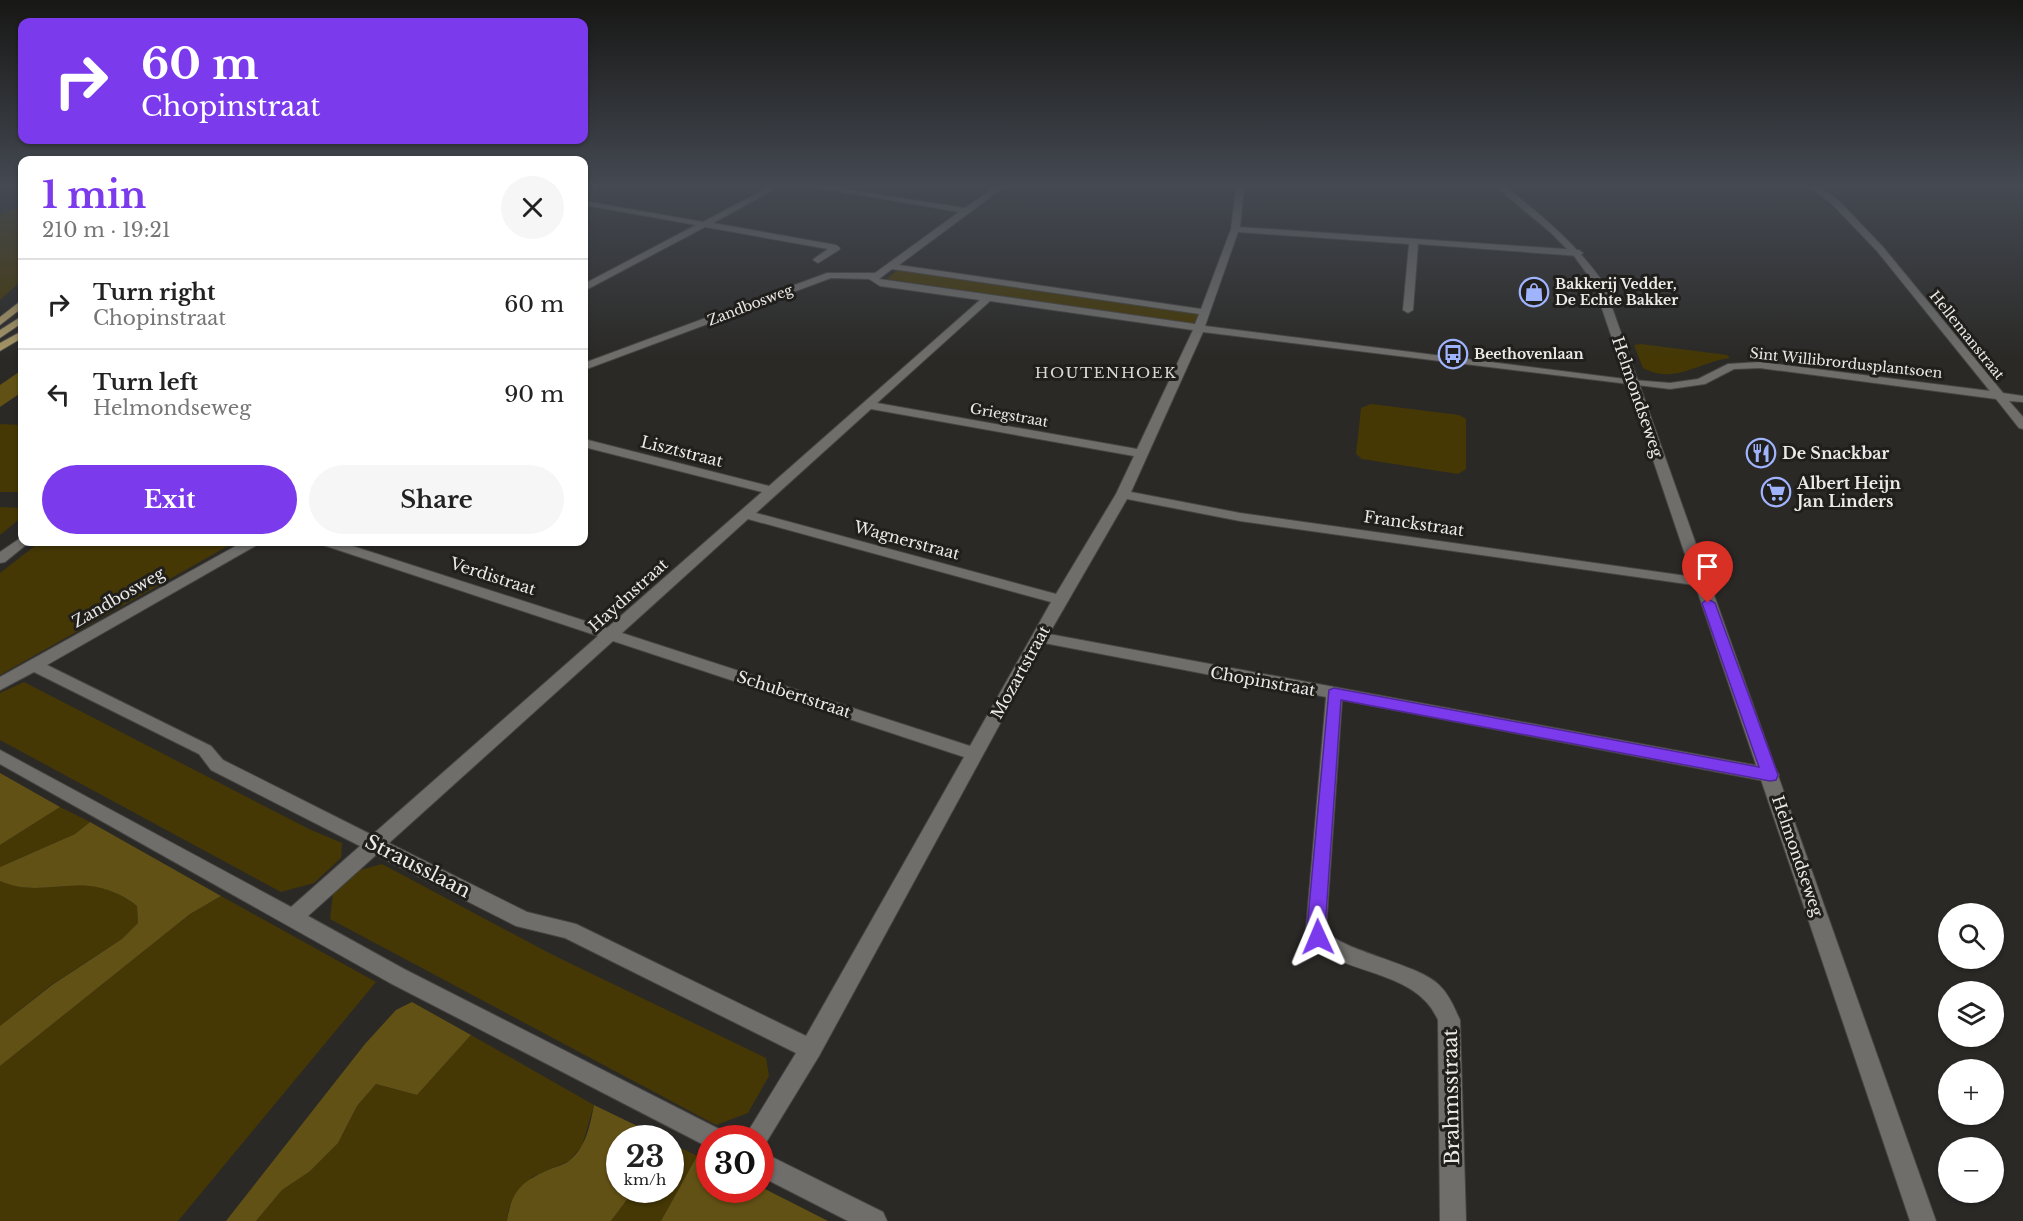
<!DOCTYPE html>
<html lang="en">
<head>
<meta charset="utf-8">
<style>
  body { margin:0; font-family:"Libre Baskerville",serif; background:#f6f6f6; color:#222; height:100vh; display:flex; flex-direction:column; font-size:22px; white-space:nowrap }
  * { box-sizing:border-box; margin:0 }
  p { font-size:20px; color:#767676 }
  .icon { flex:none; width:33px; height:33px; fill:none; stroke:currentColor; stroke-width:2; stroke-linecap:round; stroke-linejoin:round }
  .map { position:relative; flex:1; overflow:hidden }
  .drawer { position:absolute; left:18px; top:156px; width:570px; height:390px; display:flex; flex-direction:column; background:#fff; border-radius:12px; box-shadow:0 2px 4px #0004 }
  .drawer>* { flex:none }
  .top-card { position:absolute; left:18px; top:18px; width:570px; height:126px; border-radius:12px; box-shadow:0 2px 4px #0004; background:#7c3aed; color:#fff; overflow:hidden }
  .tools { position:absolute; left:1938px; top:903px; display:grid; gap:12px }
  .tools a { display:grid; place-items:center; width:66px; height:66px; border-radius:50%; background:#fff; box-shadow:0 2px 4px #0004; font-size:30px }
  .speed { position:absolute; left:606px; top:1125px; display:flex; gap:12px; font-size:30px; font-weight:700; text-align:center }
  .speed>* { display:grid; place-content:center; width:78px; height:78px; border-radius:50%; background:#fff; box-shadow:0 2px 4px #0004; line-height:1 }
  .speed small { font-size:15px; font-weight:400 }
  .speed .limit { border:9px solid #d22; background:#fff; color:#111 }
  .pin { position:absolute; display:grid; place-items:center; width:51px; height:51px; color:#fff; margin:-62px -26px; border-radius:50% 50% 50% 0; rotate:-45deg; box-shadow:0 0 6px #0007 }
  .pin .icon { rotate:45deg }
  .me { position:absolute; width:66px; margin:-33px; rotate:359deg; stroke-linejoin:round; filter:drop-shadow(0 0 4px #0008) }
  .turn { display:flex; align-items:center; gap:21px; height:126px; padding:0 24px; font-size:27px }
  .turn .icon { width:78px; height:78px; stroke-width:2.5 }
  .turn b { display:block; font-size:42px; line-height:51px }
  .round { display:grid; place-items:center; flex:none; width:63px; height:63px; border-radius:32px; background:#f6f6f6 }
  .summary { display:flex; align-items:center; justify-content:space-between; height:102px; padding:0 24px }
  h1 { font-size:36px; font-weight:800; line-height:45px; color:#7c3aed }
  .cta { display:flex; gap:12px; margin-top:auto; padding:12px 24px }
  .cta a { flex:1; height:69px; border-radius:36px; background:#7c3aed; color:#fff; font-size:24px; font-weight:800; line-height:69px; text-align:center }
  .cta a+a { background:#f6f6f6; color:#222 }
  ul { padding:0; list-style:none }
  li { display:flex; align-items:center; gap:18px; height:90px; padding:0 24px; border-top:2px solid #e0e0e0 }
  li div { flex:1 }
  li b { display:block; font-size:22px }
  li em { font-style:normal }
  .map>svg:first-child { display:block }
  .green { fill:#453805 }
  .forest { fill:#625115 }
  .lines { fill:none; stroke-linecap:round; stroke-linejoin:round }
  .minor-casing { stroke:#464543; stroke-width:2 }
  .tertiary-casing { stroke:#464543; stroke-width:2 }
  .primary-casing { stroke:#464543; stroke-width:2 }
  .minor { fill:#6f6e6b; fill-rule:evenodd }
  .tertiary { fill:#6f6e6b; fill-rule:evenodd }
  .primary { fill:#a79765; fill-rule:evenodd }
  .route { fill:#7c3aed; stroke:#51269a; stroke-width:1.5 }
  .labels { text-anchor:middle; stroke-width:6; stroke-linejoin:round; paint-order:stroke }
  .far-poi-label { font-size:14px; font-weight:bold; fill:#ebeae8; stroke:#201f1c; text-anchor:start }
  .far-street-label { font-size:14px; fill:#ebeae8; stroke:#201f1c }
  .far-neighbourhood-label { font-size:15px; letter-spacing:1.5px; fill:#d9d8d4; stroke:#201f1c }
  .street-label { font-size:16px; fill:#ebeae8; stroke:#201f1c }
  .poi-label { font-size:16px; font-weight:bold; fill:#ebeae8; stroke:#201f1c; text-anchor:start }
  .near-street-label { font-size:20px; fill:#ebeae8; stroke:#201f1c }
</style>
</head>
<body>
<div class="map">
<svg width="2023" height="1221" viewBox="0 0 2023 1221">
  <rect width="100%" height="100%" fill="#2a2926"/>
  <g class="green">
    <polygon points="22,206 22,280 0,300 0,215"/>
    <polygon points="898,269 1200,313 1194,324 887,279"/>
    <path d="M1641,344L1727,355L1730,358C1698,362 1675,385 1643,368L1634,345Z"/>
    <polygon points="1371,404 1459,415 1466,419 1466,469 1458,474 1362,459 1356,454 1361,408"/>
    <polygon points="0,424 22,425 22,492 0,492"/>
    <polygon points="0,507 22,508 22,517 0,535"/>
    <polygon points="40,542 235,542 0,675 0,573"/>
    <polygon points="24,682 309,829 342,843 341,858 314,883 281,892 0,740 0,693"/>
    <polygon points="60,807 90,822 75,834 0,867 0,845"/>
    <polygon points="382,864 551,954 766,1058 769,1076 748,1113 716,1125 330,919 333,893 360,870"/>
    <path d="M0,881C30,895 59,883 90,886C106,887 125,896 137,906L138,923L122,939L51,985L0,1026Z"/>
    <polygon points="221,896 376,982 178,1221 0,1221 0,1066 190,914"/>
    <polygon points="471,1035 594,1105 582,1146 569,1161 532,1177 509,1207 507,1221 256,1221 282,1190 309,1172 338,1143 357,1106 376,1084 417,1095"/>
    <polygon points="671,1143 697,1156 661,1221 611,1221 634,1190 670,1190"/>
  </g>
  <g class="forest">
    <polygon points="22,370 22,392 0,407 0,385"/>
    <polygon points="0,773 60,807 0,845"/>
    <path d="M90,822L221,896L190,914L0,1066V1026L52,985L122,939L138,923L137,906C125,896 106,887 89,886C59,883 30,895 0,881V867L75,834Z"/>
    <polygon points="412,1002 471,1035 417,1095 376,1084 357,1106 338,1143 309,1172 282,1190 256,1221 226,1221 365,1044 396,1010"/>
    <path d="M594,1105L662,1138H620V1190H634L611,1221H507C512,1188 524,1180 553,1168C558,1166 566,1164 570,1160C587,1146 590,1124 594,1105Z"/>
    <polygon points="697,1156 709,1162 710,1190 761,1187 828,1221 661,1221"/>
  </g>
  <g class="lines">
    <g class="minor-casing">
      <g id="minor">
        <polygon points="769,187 779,187 713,223 836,245 840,248 839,250 818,263 813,260 815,258 828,249 705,227 584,291 584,284 696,225 584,205 584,201 703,222"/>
        <path d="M814,187H831L965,208L995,187H1004L899,265L1201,309L1231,229L1236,187H1244L1240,227L1579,250L1583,253L1579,256L1418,244L1413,310L1408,313L1403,310L1409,244L1238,232L1205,326L1633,380L1670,383L1698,379L1728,364L1760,362L1990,391L1877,251L1833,205L1810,187H1819L1839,201L1883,247L2003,393L2023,396V402L2009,401L2023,417V429L2019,428L1996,399L1760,368L1734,369L1705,384L1670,389L1203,332L1131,492L1240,513L1701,578L1708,582L1701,586L1240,521L1127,499L1049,634L1770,768L1776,770L1779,775L1776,780L1770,782L1342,700L1326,929C1334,949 1416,963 1438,984C1449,994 1454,1007 1460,1020L1466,1221H1440L1438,1020C1414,962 1318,977 1306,929L1326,697L1044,643L819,1056L764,1146L760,1148V1138H744L796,1053L565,938L516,926L376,855L308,916L404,969L721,1130L725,1138H710V1148L390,983L0,764V750L291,907L360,846L211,770L199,754L34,672L0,690V677L243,542H259L257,545L47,665L211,746L223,760L372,835L598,636L323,545L321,542H340L607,628L762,492L584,447V439L769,486L980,300L880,286L869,279L831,278L584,370V363L827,273H875L959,212ZM892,269L1199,314L1195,324L879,279ZM990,301L1193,330L1137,449L877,403ZM871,409L1134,456L1116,494L1056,594L756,513ZM748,519L1051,602L970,746L622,633ZM613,641L964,757L806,1036L576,924L527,912L389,843Z"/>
        <polygon points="22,537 22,542 29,542 27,544 5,562 0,563 0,552"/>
        <polygon points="760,1151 883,1212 887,1221 848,1221 760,1176"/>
      </g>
    </g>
    <g class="tertiary-casing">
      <path id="tertiary" d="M1496,187H1505C1542,215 1576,244 1603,282L1936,1221H1910L1593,282L1574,256L1550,232Z"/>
    </g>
    <g class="primary-casing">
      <g id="primary">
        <polygon points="22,300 22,308 0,325 0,317"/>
        <polygon points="22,316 22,323 0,338 0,330"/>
        <polygon points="22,331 22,338 0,351 0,343"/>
      </g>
    </g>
    <use href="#minor" class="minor"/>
    <use href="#tertiary" class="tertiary"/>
    <use href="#primary" class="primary"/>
  </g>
  <linearGradient id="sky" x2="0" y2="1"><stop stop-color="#171715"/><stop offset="0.52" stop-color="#444952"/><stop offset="1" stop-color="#444952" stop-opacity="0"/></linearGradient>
  <rect width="2023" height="358" fill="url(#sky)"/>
  <polygon class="route" points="1708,599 1715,603 1778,775 1776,780 1770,781 1341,700 1325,929 1327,937 1325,943 1318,945 1311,943 1307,929 1329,690 1334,688 1759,767 1702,603"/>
  <defs>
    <g id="shop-ring" transform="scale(1.5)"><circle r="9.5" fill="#201f1c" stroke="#a0b3fd" stroke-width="1.5"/><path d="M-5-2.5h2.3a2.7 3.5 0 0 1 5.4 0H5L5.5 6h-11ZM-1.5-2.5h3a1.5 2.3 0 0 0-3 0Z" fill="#a0b3fd"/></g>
    <g id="bus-ring" transform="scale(1.5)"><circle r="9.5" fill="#201f1c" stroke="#a0b3fd" stroke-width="1.5"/><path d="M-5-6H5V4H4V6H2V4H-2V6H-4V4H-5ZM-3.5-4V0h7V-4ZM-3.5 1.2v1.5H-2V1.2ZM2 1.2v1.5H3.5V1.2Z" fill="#a0b3fd"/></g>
    <g id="restaurant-ring" transform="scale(1.5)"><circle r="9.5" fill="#201f1c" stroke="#a0b3fd" stroke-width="1.5"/><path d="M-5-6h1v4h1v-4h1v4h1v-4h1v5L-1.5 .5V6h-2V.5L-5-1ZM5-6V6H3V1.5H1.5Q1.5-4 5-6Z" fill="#a0b3fd"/></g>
    <g id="supermarket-ring" transform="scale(1.5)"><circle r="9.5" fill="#201f1c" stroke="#a0b3fd" stroke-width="1.5"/><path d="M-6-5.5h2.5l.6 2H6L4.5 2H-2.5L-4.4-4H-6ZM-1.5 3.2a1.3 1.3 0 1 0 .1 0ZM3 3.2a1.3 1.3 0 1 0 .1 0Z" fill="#a0b3fd"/></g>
  </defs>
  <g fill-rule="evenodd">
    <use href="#shop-ring" x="1534" y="292"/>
    <use href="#bus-ring" x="1453" y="354"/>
    <use href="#restaurant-ring" x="1761" y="453"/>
    <use href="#supermarket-ring" x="1776" y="492"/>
  </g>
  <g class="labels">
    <g class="far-poi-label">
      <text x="1555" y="289">Bakkerij Vedder,<tspan x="1555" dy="16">De Echte Bakker</tspan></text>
      <text x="1474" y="359">Beethovenlaan</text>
    </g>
    <g class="far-street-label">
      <text transform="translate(750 305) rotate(-21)" y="5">Zandbosweg</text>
      <text transform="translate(1967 335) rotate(51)" y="5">Hellemanstraat</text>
      <text transform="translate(1846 363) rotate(6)" y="5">Sint Willibrordusplantsoen</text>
      <text transform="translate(1009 415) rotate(10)" y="5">Griegstraat</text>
    </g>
    <g class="far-neighbourhood-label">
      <text x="1106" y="378">HOUTENHOEK</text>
    </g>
    <g class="street-label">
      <text transform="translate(1638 397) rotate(71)" y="6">Helmondseweg</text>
      <text transform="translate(682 451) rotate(14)" y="6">Lisztstraat</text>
      <text transform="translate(1414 523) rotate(8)" y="6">Franckstraat</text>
      <text transform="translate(907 540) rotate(15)" y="6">Wagnerstraat</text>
      <text transform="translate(493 576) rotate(18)" y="6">Verdistraat</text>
      <text transform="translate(628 595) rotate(-42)" y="6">Haydnstraat</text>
      <text transform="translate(118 597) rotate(-30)" y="6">Zandbosweg</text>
      <text transform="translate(1020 672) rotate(-61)" y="6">Mozartstraat</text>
      <text transform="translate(1263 681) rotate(10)" y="6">Chopinstraat</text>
      <text transform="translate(794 694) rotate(18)" y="6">Schubertstraat</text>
      <text transform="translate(1798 856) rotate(71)" y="6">Helmondseweg</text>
    </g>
    <g class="poi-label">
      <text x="1782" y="459">De Snackbar</text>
      <text x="1797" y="489">Albert Heijn<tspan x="1797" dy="18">Jan Linders</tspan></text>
    </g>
    <g class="near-street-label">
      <text transform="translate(418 866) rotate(27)" y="7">Strausslaan</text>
      <text transform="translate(1451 1097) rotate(-91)" y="7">Brahmsstraat</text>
    </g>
  </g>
</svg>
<div class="tools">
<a><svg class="icon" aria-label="search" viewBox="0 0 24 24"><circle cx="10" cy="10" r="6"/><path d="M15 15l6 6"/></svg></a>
<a><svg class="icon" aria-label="layers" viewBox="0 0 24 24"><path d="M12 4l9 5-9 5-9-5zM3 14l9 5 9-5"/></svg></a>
<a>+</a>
<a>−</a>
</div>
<div class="speed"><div>23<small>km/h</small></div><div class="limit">30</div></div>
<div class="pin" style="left:1708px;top:603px;background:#d93025"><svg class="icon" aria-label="arrive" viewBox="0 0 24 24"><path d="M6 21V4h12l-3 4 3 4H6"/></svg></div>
<svg class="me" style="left:1318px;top:937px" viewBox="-20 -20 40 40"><path d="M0-17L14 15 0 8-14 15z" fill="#7c3aed" stroke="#fff" stroke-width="4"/></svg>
<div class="top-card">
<div class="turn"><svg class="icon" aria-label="right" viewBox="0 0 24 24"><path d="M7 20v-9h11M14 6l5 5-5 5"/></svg><div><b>60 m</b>Chopinstraat</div></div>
</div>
<section class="drawer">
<div class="summary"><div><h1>1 min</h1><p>210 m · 19:21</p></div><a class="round"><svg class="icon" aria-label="close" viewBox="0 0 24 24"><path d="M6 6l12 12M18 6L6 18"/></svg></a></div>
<ul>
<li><svg class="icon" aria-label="right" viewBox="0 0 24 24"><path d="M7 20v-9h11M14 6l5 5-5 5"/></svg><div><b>Turn right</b><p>Chopinstraat</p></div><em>60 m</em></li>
<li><svg class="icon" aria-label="left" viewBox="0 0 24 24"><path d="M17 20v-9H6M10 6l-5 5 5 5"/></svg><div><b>Turn left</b><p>Helmondseweg</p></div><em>90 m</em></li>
</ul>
<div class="cta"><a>Exit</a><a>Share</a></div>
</section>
</div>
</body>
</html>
